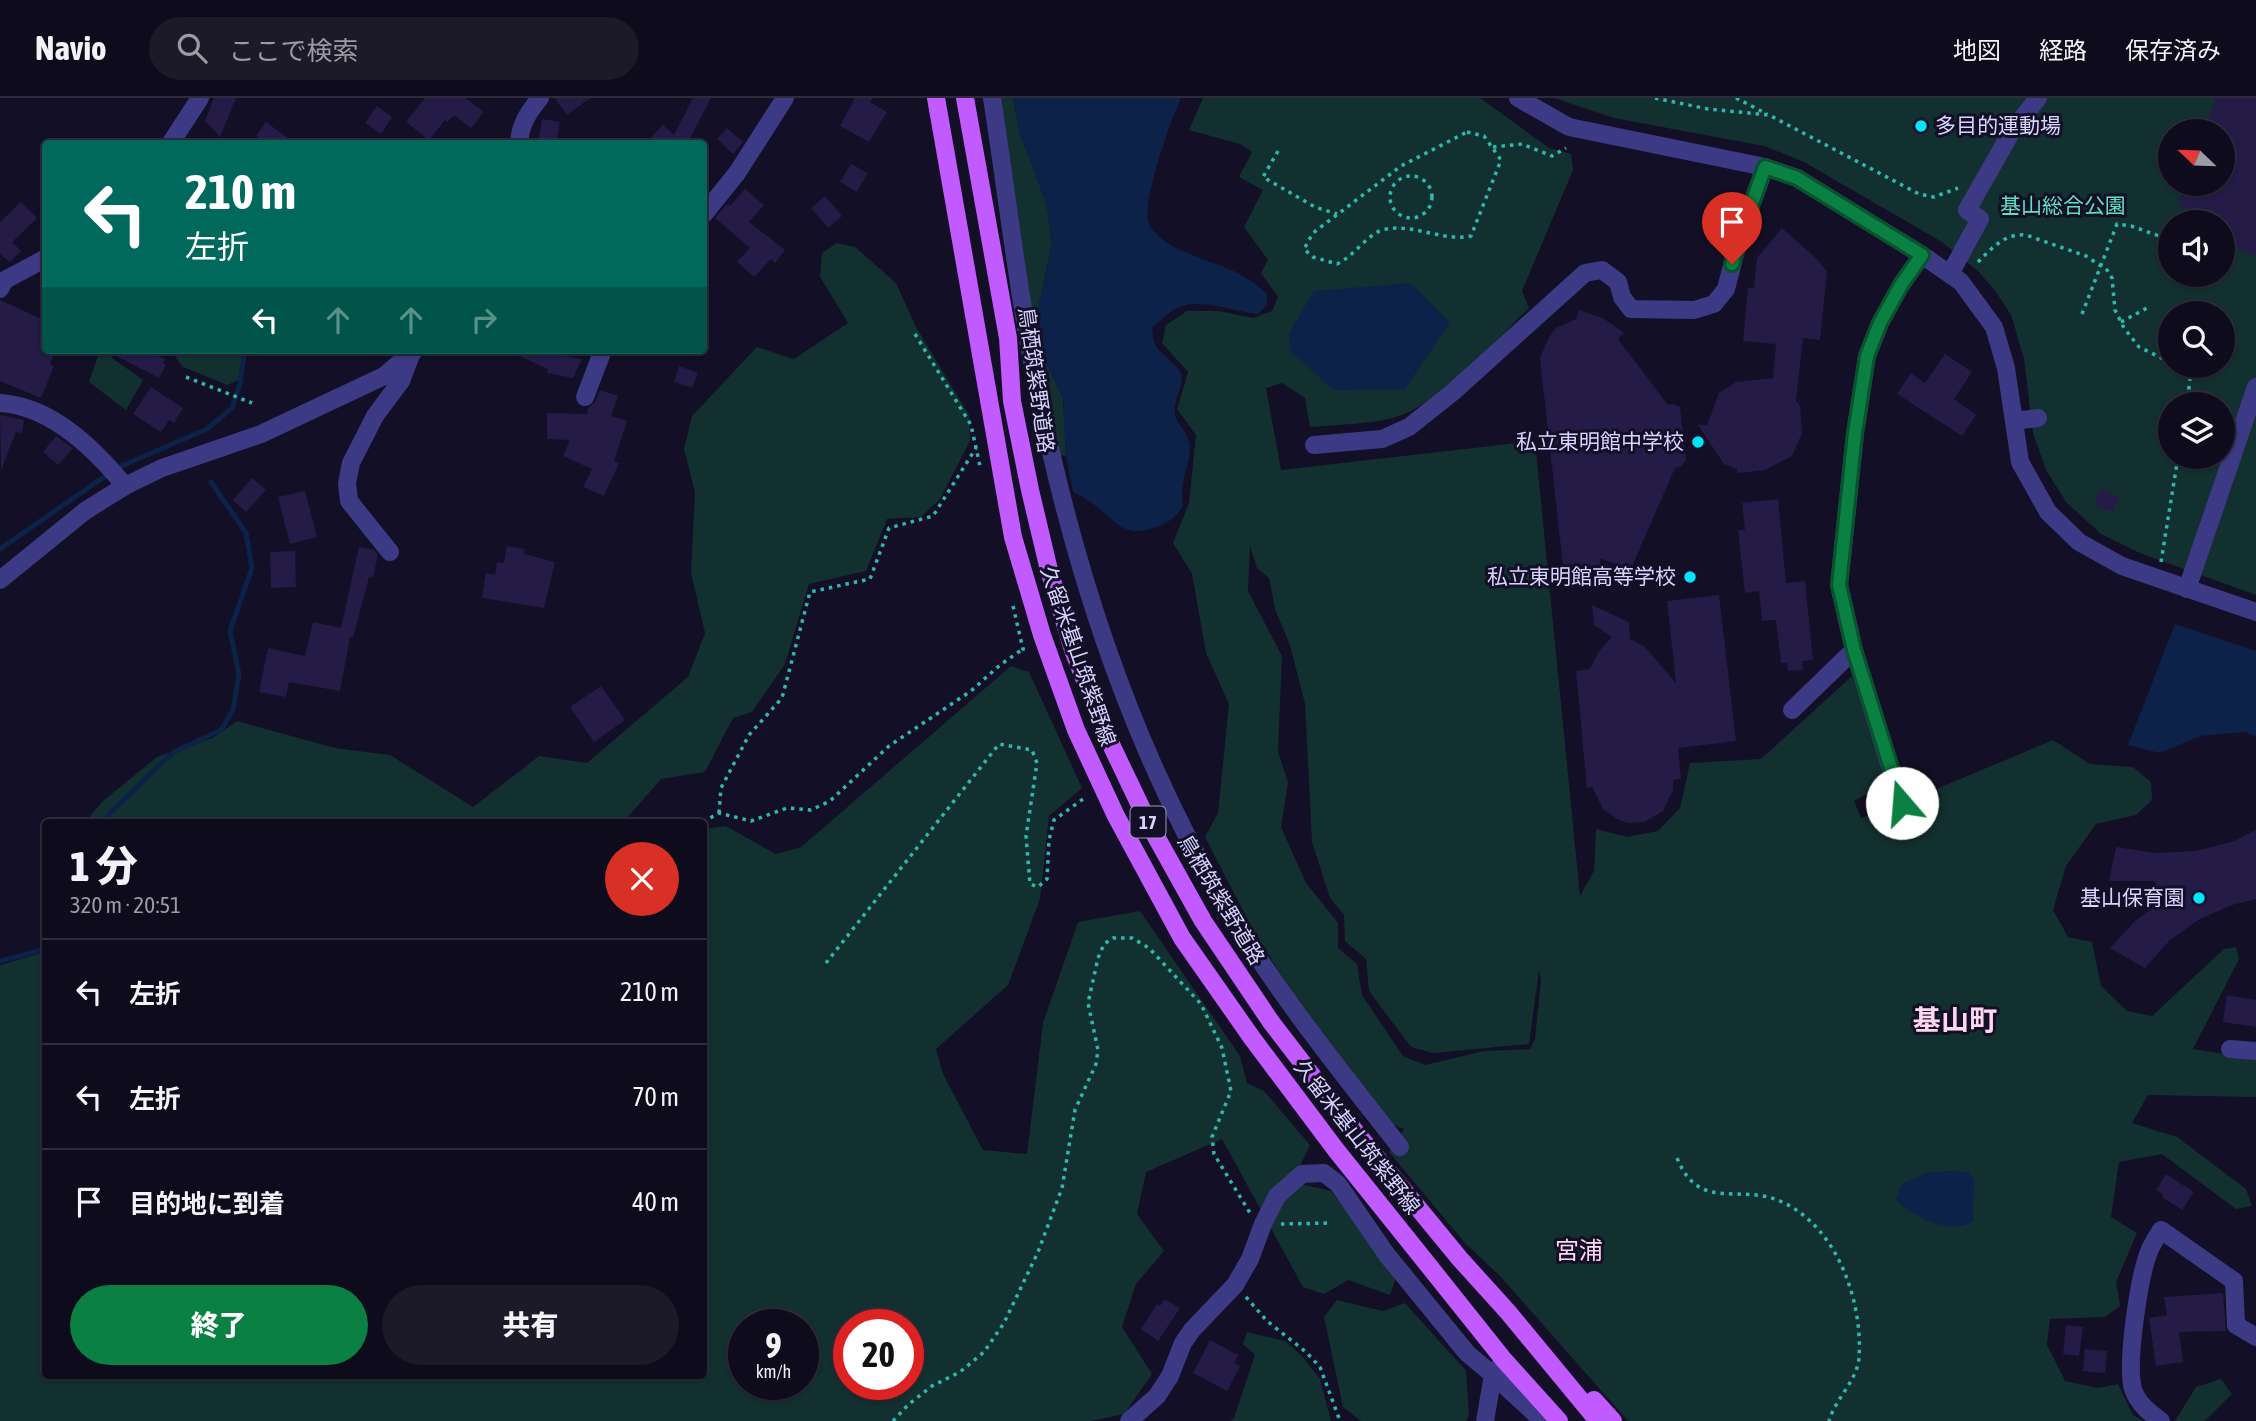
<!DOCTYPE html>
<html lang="ja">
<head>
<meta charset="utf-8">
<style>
  body { margin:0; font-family:"Asap Condensed","Noto Sans JP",sans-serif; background:#1c1929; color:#f1f3f6; height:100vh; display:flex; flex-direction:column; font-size:26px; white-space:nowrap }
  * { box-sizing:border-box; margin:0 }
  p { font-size:23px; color:#9b9ba3 }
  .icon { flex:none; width:38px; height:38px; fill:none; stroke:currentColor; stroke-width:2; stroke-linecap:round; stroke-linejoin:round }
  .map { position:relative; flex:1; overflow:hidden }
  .panel { position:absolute; left:42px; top:721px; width:665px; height:560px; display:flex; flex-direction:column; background:#0e0b1c; border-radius:7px; box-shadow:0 2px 5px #0004,0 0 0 2px #2e2b3b }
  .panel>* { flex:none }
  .banner { position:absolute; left:42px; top:42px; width:665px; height:214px; border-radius:7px; box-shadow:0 2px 5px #0004,0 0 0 2px #2e2b3b; background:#00695c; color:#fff; overflow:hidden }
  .needle { width:46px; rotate:293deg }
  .tools { position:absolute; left:2158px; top:21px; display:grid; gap:14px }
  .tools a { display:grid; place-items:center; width:77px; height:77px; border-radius:50%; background:#0e0b1c; box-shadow:0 2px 5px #0004,0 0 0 2px #2e2b3b; font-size:35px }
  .speed { position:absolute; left:728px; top:1211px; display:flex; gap:14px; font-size:35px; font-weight:700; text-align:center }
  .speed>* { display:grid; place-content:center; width:91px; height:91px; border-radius:50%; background:#0e0b1c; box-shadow:0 2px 5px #0004,0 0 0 2px #2e2b3b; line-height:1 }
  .speed small { font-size:18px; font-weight:400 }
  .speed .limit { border:10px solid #d22; background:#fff; color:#111 }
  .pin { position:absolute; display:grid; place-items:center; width:60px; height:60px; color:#fff; margin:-72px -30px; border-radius:50% 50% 50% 0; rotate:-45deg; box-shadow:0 0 7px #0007 }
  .pin .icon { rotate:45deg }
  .me { position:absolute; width:77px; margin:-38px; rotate:342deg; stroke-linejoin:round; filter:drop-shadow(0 0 5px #0008) }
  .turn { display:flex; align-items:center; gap:24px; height:147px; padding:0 28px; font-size:32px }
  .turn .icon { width:91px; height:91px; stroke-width:2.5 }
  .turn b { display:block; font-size:49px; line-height:60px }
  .lanes { display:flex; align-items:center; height:66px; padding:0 28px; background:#0003; justify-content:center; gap:35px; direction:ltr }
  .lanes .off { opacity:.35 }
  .round { display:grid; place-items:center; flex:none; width:74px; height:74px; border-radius:37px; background:#1c1929 }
  .headline { display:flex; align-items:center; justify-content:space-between; height:119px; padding:0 28px }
  h1 { font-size:42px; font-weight:800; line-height:52px }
  .button { display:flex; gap:14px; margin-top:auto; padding:14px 28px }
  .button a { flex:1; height:80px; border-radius:42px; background:#0b8043; color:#fff; font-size:28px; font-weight:800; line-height:80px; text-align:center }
  .button a+a { background:#1c1929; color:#f1f3f6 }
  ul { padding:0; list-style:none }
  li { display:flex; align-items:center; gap:21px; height:105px; padding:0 28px; border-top:2px solid #2e2b3b }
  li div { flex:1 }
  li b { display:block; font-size:26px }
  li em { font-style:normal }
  header { display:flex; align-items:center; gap:42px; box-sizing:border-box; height:98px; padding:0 35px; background:#0e0b1c; border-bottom:2px solid #2e2b3b }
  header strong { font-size:33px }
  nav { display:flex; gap:38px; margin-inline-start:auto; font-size:24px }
  .search { width:490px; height:63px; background:#1c1929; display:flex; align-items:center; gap:18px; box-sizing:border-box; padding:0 24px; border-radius:38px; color:#9b9ba3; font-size:26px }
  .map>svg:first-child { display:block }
  .green { fill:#12302f; fill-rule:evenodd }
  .water { fill:#0c2248 }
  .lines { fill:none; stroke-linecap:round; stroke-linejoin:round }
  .stream { stroke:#0c2248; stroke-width:5 }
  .building { fill:#241b47 }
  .path { stroke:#2fb8b0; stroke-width:3.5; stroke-dasharray:3.5 5; stroke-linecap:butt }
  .minor { stroke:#3d3a85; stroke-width:18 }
  .major { stroke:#c25bff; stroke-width:18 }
  .route-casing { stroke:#07532c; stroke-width:18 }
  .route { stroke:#0b8043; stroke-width:12 }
  .poi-dot { fill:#00e5ff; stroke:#130f26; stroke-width:2.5 }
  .labels { text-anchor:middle; stroke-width:6; stroke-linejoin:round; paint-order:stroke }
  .shield { fill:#130f26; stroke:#9e99be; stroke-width:2 }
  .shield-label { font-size:19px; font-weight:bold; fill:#d9d4ff }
  .poi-label { font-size:21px; fill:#d9d4ff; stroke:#130f26; text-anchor:end }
  .park-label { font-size:21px; fill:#5fe0c0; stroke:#130f26 }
  .street-label { font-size:21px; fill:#d9d4ff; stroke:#130f26 }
  .quarter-label { font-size:24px; fill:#ffd6f0; stroke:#130f26 }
  .district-label { font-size:28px; font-weight:bold; fill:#ffd6f0; stroke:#130f26 }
</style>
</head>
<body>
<header>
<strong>Navio</strong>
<div class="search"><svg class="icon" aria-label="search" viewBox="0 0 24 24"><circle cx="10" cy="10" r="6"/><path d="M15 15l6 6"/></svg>ここで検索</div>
<nav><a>地図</a><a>経路</a><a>保存済み</a></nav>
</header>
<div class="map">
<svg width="2256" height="1323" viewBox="0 0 2256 1323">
  <rect width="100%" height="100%" fill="#130f26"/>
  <g class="green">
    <polygon points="987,0 1013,0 1020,36 1047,107 1052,145 1037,217 1042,256 1063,300 1066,358 1046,354"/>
    <path d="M1203,0H1480L1549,50L1571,56L1573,72L1522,193L1529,210C1497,241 1438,307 1396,319C1374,326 1334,327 1310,329L1305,300L1282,285L1266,290L1281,372L1535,343L1580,798L1594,773L1596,731L1627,739L1658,733L1680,710L1690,665L1761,661L1852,578L1886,686L1854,703L1861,720L1915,700L2053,642L2090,666L2133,669L2151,684L2152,702L2136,717L2096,726L2066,768L2053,812L2068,839L2092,844L2101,888L2127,913L2152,918L2224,851L2236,849L2239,861L2193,951L2256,961V999L2148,997L2132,1025L2177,1039L2246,1091L2252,1108L2236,1111L2162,1056L2119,1064L2111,1119L2137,1135L2116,1184L2120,1208L2105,1219L2050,1221L2047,1247L2065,1283L2098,1290L2118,1286L2133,1317L2143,1323H1628L1500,1178L1465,1145L1389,1054L1404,1031L1385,1023L1313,927L1254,834L1205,739L1218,715L1229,606L1206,555L1192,476L1173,445L1189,405L1196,337L1177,311L1188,274L1162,245L1166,227L1187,213H1219L1253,220L1272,213L1278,199L1261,175L1268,162L1244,129L1263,92L1239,79L1252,54L1240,46L1189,32ZM1250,448L1257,470L1269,480L1275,511L1290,547L1305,606L1312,744L1330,800L1344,817L1345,843L1366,861L1369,893L1411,949L1433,955L1529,946L1539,873L1541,881L1535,941L1530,951L1484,953L1425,967L1403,958L1362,897L1357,866L1338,850V825L1306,785L1281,729L1288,684L1278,654L1282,558L1248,493Z"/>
    <path d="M1554,0H2256V497L2140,455L2101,436L2066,404L2046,372L2033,335L2024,261L2011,217L1996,194L1978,173L1942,144L1804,64L1764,48L1614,20ZM2170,33H2222V86H2170ZM2170,124H2222V177H2170ZM2170,215H2222V268H2170ZM2170,306H2222V359H2170Z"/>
    <polygon points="837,145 855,149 896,185 916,229 969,317 970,343 940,401 921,419 887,421 866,473 809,486 785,566 752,614 733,620 705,674 661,681 627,720 629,724 85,724 103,703 157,659 213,640 237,623 335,650 390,657 473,709 539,658 587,665 688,579 705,535 691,475 695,394 684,351 692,318 757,249 794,261 848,225 820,179 822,155"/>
    <polygon points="100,252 115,252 112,260 143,282 126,312 89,284"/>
    <polygon points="170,252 245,252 239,282 227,287 183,269"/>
    <path d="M1011,568L1029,574L1082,690L1049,718L1040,801L1008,887L936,951L943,976L983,1052L1027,1056L1043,925L1078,824L1140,813L1240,958L1247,985L1264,993L1310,1047L1292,1084L1331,1093L1396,1179L1390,1197L1348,1182L1324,1196L1303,1189L1222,1041L1146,1074L1137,1116L1164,1153L1136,1186L1122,1229L1152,1276L1124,1316L1091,1323H0V867L45,854L46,1278H704V731L726,728L776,756L801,749ZM744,1227H803V1286H744ZM849,1227H908V1286H849Z"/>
    <polygon points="1337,1202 1383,1213 1405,1205 1466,1273 1469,1317 1466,1323 1361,1323 1343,1309 1324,1219"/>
    <polygon points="1247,1234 1285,1243 1302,1258 1320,1281 1331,1323 1230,1323 1234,1320 1255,1257 1243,1246"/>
    <polygon points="2221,1281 2232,1296 2205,1323 2175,1323 2196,1289"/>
  </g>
  <g class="water">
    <path d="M1013,0H1181C1171,22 1141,104 1149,125C1155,139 1168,146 1181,152C1215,168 1239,169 1267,196V207L1258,216C1234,214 1203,200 1179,209C1170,212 1160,224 1152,230C1153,235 1153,242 1155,246C1160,257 1181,268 1182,279C1182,292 1173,302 1175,316C1177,328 1190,335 1190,350C1189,372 1179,381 1183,408C1175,421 1168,425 1153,430C1123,441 1113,420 1092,405C1087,401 1080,397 1073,394L1066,358L1063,300L1042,256L1037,217L1052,145L1047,107L1020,36Z"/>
    <polygon points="1410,185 1450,224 1405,291 1333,292 1290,253 1289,235 1314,193"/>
    <polygon points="2175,526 2256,553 2256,639 2245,634 2200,638 2160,655 2128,647"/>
    <path d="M1948,1073L1969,1074L1975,1082L1972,1111L1974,1123C1950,1138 1914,1119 1896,1102L1902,1086L1926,1075Z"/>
  </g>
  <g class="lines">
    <g class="stream">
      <polyline points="0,451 117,370 207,331 232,310 240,286 245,252"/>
      <polyline points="105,724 107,718 172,655 221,632 233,612 239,576 230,533 252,470 246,435 211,384"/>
      <polyline points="0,863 46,851"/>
    </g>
  </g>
  <g class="building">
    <polygon points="214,0 236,0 220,39 205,23"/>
    <polygon points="425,0 465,0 484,14 471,30 454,17 447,24 445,22 429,42 406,24"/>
    <polygon points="555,0 590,0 567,17"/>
    <polygon points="693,0 711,0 687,46 645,46 663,27 674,37"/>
    <polygon points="855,0 873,0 870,4 887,14 869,44 840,28"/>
    <polygon points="2216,0 2256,0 2256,158 2222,146 2222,124 2191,124 2195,113 2178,107 2186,86 2222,86 2222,33 2204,33"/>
    <polygon points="377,8 392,19 381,36 365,25"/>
    <polygon points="542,21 560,24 556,46 538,46"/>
    <polygon points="266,24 296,46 266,46 256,38"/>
    <polygon points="727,30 743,44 733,56 717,41"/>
    <polygon points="851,66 868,75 857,94 840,84"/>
    <polygon points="745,91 764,107 749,124 785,152 775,165 771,161 754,179 737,164 750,150 715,120 725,108 728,106 730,108"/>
    <polygon points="825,98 842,118 828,130 811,110"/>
    <polygon points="21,104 37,120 12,144 21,153 10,164 0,156 0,124"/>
    <polygon points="1782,130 1819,163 1827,174 1820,242 1803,240 1796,303 1800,308 1802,335 1792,358 1765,372 1738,375 1737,371 1724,366 1698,327 1707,327 1719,295 1736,284 1773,280 1776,246 1743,243 1748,190 1754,190 1757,160"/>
    <polygon points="0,202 46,223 46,252 56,252 50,266 54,268 41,300 0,283"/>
    <polygon points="1579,212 1603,220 1624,235 1618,241 1668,307 1674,306 1680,309 1686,362 1682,368 1675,370 1630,473 1600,460 1602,485 1565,486 1540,260 1549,239 1556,230 1576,221"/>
    <polygon points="112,252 137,252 148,257 149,254 165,261 163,265 166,267 159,280 110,255"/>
    <polygon points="506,252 563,252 560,257 582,261 573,280 547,275 548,271"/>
    <polygon points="1945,256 1972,274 1954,301 1976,317 1962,338 1897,296 1911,275 1925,285"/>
    <polygon points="679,268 698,275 692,290 674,284"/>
    <polygon points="151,289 183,310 174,325 169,322 161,334 133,316"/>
    <polygon points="600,292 618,298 611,318 627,323 614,363 619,365 604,398 583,389 592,371 563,358 570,342 547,341 547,315 587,316 588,310 595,304"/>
    <polygon points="0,317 24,322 22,335 16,334 1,372"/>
    <polygon points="56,338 73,350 58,367 43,354"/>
    <polygon points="252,380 266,392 246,414 233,402"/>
    <polygon points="2101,391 2119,399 2113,414 2094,407"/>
    <polygon points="305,393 317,439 290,446 278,399"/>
    <polygon points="1778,401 1786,485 1805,483 1813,562 1802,563 1803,572 1788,573 1787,565 1781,565 1776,522 1762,523 1759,493 1745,495 1738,432 1745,432 1742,405"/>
    <polygon points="507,448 525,451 524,456 555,464 544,510 482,500 486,475 495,477 497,464 504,465"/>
    <polygon points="359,449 374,452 378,457 373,480 369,479 353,540 350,539 340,593 289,584 286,599 259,594 268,550 305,558 313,524 341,530"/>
    <polygon points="295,453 296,489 271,490 270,454"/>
    <polygon points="1719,497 1736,643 1678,650 1681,681 1673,682 1673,692 1663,713 1644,724 1628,725 1617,721 1603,711 1592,689 1587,690 1576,573 1590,571 1599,553 1612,539 1594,527 1592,507 1629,524 1630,541 1645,549 1676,585 1667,503"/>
    <polygon points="601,588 625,622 594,644 570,609"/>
    <polygon points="2256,732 2256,801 2232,807 2198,822 2169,843 2145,870 2110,850 2135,823 2164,802 2154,783 2109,783 2116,749 2156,755 2196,753 2234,743"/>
    <polygon points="2227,897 2256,902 2256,929 2223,924"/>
    <polygon points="2166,1076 2194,1094 2182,1112 2162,1099 2163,1096 2156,1092"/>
    <polygon points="2223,1195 2226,1233 2179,1234 2183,1264 2156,1268 2149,1220 2167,1217 2164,1199"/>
    <polygon points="1164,1201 1180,1210 1158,1243 1141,1231 1157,1206 1160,1208"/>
    <polygon points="2066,1227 2083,1229 2079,1258 2063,1256"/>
    <polygon points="1210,1242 1238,1257 1234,1265 1240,1268 1227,1293 1193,1275"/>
    <polygon points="2085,1251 2107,1253 2105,1275 2083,1273"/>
  </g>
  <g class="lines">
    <g class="path">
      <polyline points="1655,0 1708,11 1769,17 1919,96 1934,99 1958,90"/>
      <polyline points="1736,0 1767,16"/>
      <path d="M1467,34L1484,38L1501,62L1471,138C1441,144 1412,124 1382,132C1367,137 1353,159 1337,166L1313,159L1304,151L1313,135L1401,68Z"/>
      <polyline points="1493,49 1522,46 1552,58 1566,50"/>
      <polyline points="1278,53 1263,79 1315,109 1337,116"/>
      <circle cx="1411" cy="99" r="21"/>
      <path d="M1978,164C1992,150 2005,135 2026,137L2086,158L2107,172L2112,180L2115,212L2124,230L2139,249L2170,264"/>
      <polyline points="2082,216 2117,126 2131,128 2162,139"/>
      <polyline points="2121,224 2147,210"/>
      <polyline points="915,236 971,327 980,368"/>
      <polyline points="2179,268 2187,272 2190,281 2187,306"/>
      <polyline points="186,279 252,305"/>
      <polyline points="2161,464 2178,359"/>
      <polyline points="1013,508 1023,551 1028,552"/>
      <polyline points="719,715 721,690 749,637 782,600 810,494 870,481 889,430 933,418 976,350"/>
      <polyline points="703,724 719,715 751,723 787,710 811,712 830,703 889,648 971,593 1000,567 1023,551"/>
      <polyline points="826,865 999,646 1032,652 1037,665 1026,738 1030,786 1038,789 1047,781 1049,742 1054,722 1083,701"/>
      <path d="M1677,1060C1700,1116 1740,1084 1782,1104C1837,1129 1863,1203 1859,1260C1857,1283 1835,1301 1829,1323"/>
      <polyline points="1281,1126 1332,1125"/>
      <polyline points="1246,1199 1267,1223 1306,1254 1320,1269 1340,1323"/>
      <polyline points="893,1323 909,1306 932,1288 960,1274 984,1254 1004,1225 1038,1154 1062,1090 1075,1012 1096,966 1098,952 1088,905 1098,860 1104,846 1113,840 1132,840 1149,850 1201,906 1222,950 1231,993 1212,1039 1214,1056 1250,1115"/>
    </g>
    <g class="minor">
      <path d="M992,0C1007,95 1017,190 1036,284C1072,467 1132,652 1228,812C1278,896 1340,972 1400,1049"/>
      <polyline points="1518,0 1569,29 1765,69 1797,80 1922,157 1961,184 1994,229 2006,270 2020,364 2048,414 2079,444 2122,468 2256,514"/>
      <polyline points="170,46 200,0"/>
      <path d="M519,46C520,26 528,15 540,0"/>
      <polyline points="704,116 737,75 785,0"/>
      <polyline points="1950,176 1980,121 1967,112 2012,33 2038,0"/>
      <polyline points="0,191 5,182 46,160"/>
      <polyline points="585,299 603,252"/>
      <path d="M0,305C51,308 94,350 125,388"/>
      <polyline points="2014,323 2038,320"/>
      <polyline points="1314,347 1382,341 1409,329 1453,294 1585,175 1602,172 1618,184 1622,199 1631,211 1694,212 1714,206 1726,191 1739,141 1765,69"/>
      <polyline points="390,454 349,403 347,385 351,365 375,318 401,283 411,257"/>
      <polyline points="0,482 85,413 125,388 162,370 261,336 384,278 415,252"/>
      <polyline points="2187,491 2256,289"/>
      <polyline points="1854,552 1901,705"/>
      <polyline points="1792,612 1854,552 1839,487 1855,336 1867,258 1880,225 1901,187 1922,157"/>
      <polyline points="2230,951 2256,953"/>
      <polyline points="1129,1323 1157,1298 1170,1278 1183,1245 1192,1232 1235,1187 1250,1161 1263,1126 1277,1098 1302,1076 1324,1075 1338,1086 1387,1157 1467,1255 1493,1277 1543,1323"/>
      <polyline points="1485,1323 1493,1277 1499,1269"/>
      <path d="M2161,1323C2150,1315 2138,1306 2133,1291C2126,1265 2139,1177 2150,1151C2153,1145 2157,1138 2161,1132L2234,1183L2236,1227L2256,1239"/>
    </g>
    <g class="major">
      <polyline points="936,0 1013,439 1042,537 1076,632 1116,718 1182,840 1252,940 1336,1052 1429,1168 1504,1262 1559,1323"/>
      <polyline points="965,0 1008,240 1012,303 1030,392 1049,472 1073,552 1106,636 1149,726 1203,823 1271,924 1354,1032 1460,1161 1508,1214 1598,1323"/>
      <polyline points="1594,1302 1613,1323"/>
    </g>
  </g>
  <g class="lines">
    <g class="route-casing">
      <polyline id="route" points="1732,166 1739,141 1765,69 1797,80 1922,157 1901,187 1880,225 1867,258 1855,335 1839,487 1854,552 1902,705"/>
    </g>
    <use href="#route" class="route"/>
  </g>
  <g class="poi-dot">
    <circle cx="1921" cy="28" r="7"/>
    <circle cx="1698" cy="344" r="7"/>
    <circle cx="1690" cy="479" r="7"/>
    <circle cx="2199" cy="800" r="7"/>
  </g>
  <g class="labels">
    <rect class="shield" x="1130.5" y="708.5" width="35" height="31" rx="5"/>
    <g class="shield-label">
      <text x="1148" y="731">17</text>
    </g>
    <g class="poi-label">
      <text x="1935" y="35" text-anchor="start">多目的運動場</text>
      <text x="1684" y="351">私立東明館中学校</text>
      <text x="1676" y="486">私立東明館高等学校</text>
      <text x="2185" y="807">基山保育園</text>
    </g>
    <g class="park-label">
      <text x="2063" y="115">基山総合公園</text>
    </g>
    <g class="street-label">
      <text transform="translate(1036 282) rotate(82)" y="7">鳥栖筑紫野道路</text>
      <text transform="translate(1078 558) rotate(71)" y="7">久留米基山筑紫野線</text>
      <text transform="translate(1221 802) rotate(59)" y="7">鳥栖筑紫野道路</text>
      <text transform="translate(1357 1039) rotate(52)" y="7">久留米基山筑紫野線</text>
    </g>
    <g class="quarter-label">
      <text x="1579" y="1161">宮浦</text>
    </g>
    <g class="district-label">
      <text x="1955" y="932">基山町</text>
    </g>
  </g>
</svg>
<div class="tools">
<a><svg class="needle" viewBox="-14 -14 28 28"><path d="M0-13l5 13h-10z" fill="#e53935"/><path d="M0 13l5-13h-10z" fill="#9b9ba3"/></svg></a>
<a><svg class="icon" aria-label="sound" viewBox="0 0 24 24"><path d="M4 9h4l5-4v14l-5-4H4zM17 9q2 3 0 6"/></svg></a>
<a><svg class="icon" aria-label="search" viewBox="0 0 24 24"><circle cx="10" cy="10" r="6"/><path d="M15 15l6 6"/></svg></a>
<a><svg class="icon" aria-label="layers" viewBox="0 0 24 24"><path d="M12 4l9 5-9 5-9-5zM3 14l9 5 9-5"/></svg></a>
</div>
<div class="speed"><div>9<small>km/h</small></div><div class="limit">20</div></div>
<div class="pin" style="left:1732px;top:166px;background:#d93025"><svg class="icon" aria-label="arrive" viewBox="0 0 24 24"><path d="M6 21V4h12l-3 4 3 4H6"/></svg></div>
<svg class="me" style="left:1902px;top:705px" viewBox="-20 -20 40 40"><circle r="19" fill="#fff"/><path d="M0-13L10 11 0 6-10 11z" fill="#0b8043"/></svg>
<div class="banner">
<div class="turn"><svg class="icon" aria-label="left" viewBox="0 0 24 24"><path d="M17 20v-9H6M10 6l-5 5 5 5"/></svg><div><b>210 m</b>左折</div></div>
<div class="lanes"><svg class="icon" aria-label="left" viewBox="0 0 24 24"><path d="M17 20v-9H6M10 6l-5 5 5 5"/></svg><svg class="icon off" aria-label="ahead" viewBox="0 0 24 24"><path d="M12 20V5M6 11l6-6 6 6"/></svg><svg class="icon off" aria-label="ahead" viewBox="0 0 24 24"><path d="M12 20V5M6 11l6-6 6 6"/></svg><svg class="icon off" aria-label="right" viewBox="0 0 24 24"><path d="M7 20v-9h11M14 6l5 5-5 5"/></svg></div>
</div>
<section class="panel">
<div class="headline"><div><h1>1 分</h1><p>320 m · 20:51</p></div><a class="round" style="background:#d93025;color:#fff"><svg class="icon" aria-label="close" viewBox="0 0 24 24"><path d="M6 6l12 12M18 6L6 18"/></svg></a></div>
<ul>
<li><svg class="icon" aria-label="left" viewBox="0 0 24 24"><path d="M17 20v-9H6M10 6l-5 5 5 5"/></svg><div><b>左折</b></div><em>210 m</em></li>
<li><svg class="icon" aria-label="left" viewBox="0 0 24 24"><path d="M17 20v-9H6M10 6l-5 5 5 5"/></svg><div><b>左折</b></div><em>70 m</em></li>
<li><svg class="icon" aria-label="arrive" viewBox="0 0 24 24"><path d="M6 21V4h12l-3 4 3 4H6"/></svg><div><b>目的地に到着</b></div><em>40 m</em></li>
</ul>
<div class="button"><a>終了</a><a>共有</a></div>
</section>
</div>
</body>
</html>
